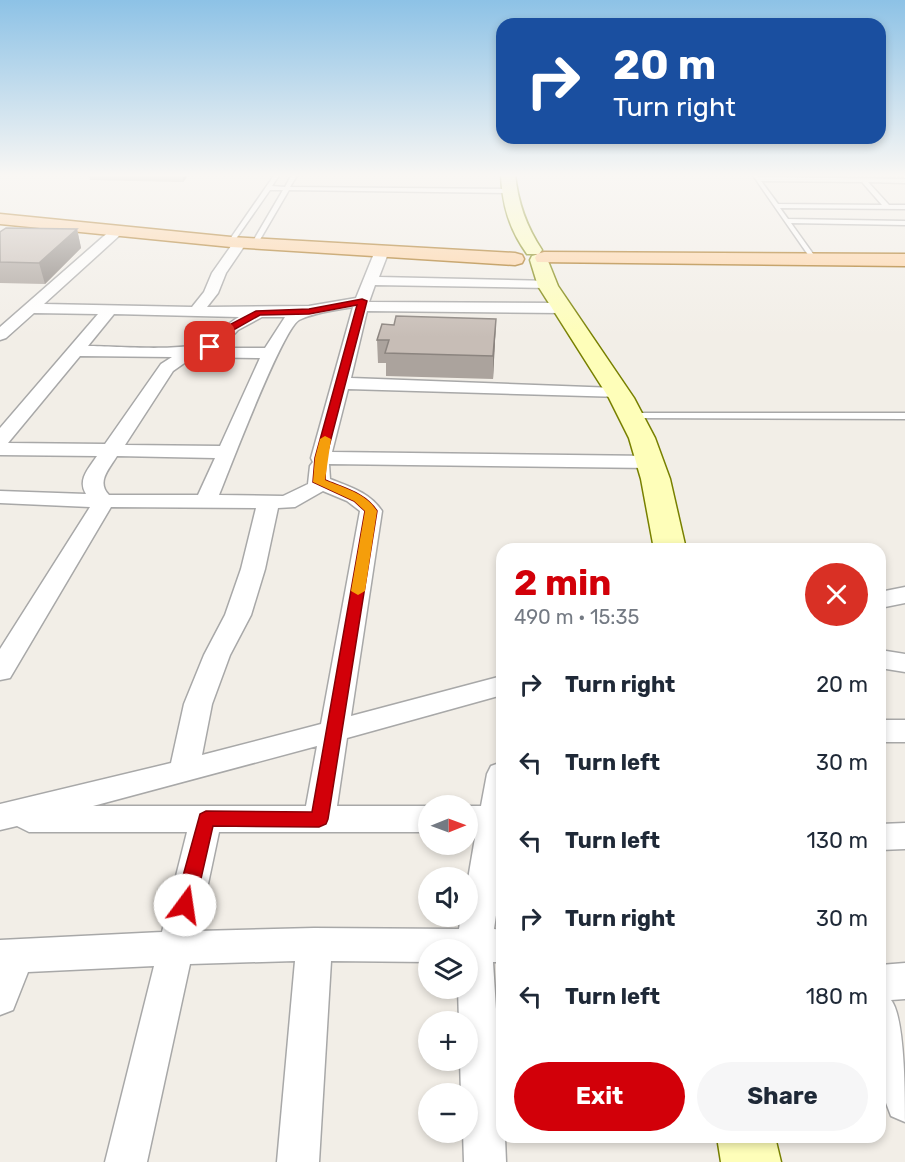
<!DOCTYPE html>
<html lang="en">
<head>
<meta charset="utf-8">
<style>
  body { margin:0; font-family:Rubik,sans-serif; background:#f6f6f7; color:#1f2937; height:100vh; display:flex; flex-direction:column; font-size:22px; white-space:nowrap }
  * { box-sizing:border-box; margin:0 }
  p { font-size:20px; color:#747a83 }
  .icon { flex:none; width:33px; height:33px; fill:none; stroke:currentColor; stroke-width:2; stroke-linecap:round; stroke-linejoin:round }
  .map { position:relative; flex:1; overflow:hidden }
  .side { position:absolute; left:496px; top:543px; width:390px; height:600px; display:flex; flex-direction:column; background:#fff; border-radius:18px; box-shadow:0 3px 9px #0003 }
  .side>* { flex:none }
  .top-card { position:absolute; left:496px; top:18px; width:390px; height:126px; border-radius:18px; box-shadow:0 3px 9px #0003; background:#1a4fa0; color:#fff; overflow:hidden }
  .needle { width:39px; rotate:89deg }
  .buttons { position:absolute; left:418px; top:795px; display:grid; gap:12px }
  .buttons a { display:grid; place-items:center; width:60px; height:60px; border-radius:50%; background:#fff; box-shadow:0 3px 9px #0003; font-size:30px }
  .pin { position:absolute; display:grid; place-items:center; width:51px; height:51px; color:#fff; margin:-26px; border-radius:12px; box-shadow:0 3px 9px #0006 }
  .me { position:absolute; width:66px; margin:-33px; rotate:14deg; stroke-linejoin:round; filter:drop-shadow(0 0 4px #0008) }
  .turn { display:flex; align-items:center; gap:21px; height:126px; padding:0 18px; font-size:27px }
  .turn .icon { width:78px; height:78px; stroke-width:2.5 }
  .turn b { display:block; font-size:42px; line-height:51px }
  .round { display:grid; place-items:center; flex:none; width:63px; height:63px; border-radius:32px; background:#f6f6f7 }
  .overview { display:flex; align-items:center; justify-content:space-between; height:102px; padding:0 18px }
  h1 { font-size:36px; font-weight:700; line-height:45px; color:#d20009 }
  .action { display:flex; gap:12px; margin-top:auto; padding:12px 18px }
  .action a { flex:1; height:69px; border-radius:36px; background:#d20009; color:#fff; font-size:24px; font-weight:700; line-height:69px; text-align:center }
  .action a+a { background:#f6f6f7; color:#1f2937 }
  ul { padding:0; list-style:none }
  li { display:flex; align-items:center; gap:18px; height:78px; padding:0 18px }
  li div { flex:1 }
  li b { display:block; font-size:22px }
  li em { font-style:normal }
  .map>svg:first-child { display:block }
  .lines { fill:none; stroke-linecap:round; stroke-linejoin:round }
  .lane-casing { stroke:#a8a8a8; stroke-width:3 }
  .street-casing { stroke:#a8a8a8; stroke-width:3 }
  .secondary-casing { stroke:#788000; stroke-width:3 }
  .primary-casing { stroke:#9e6300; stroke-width:3 }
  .lane { fill:#fff; fill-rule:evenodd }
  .street { fill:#fff; fill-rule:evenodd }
  .secondary { fill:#fefeb9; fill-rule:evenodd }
  .primary { fill:#ffd19f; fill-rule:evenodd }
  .wall { fill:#aba39d }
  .shaded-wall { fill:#8b847f }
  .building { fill:#c7bdb6; stroke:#8b847f; stroke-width:1.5 }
  .route { fill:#d20009; stroke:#880006; stroke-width:1.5 }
  .slow { fill:#f59e0b }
</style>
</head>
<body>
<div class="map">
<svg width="905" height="1162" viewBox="0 0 905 1162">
  <rect width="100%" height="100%" fill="#f2eee7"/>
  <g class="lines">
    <g class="lane-casing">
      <g id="lane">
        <polygon points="275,174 280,174 272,186 285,187 292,174 298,174 290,187 509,189 512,191 509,193 289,190 258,243 253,244 252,243 283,190 270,190 233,243 229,243 228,242"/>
        <path d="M752,174H756L758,177L905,179V183L868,182L889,205H905V209L780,208L788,219L905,221V225L791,223L816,258L811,259ZM761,181L862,182L882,205L778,204Z"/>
        <polygon points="630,413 905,413 905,419 627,418 627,414"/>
      </g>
    </g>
    <g class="street-casing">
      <g id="street">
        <path d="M116,228L120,229L122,232L120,235L44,304L192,307L204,292L212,273L236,239L241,238L247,242L226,273L218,293L207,307L309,306L356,298L375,251L382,247L389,251L379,277L552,281L554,284L552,287L547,288L375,285L369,302L563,303L571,308L563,313L367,311L351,378L616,388L622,389L625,393L622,397L348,389L332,452L651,456L658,458L661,462L658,466L651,468L329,464L330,479C350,487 369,492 382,511L351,716L502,676V695L347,738L337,806H429V832H219L198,931L314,928L459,929L461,916H468V879L476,832H468V806H481L487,774L491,766L502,762V874L494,929L502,930V962H493L502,1103V1137H505L506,1162H464L463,1132H468V1094H461L460,1060H468V1022H459L458,988H468V950H429V962L331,961L319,1162H277L295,961L190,964L147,1162H105L154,966L28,972L13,1010L0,1015V940L162,932L187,832H29L17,826L0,830V804L171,763L184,704L204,655L225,615L241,569L256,508L111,507L10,678L0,680V649L90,507L0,503V491L86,494C77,480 89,468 97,456L0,455V428L98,314L34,313L6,338L0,340V327L112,229ZM353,307L311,458L313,462L310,466L308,484L283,496L219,495C230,468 282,330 299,320C315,312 336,310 353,307ZM114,314L239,317C226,324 221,333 210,340C189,353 115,346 88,346ZM262,317H285L265,348H221L238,330ZM80,356L172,357L161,364L105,444L8,443ZM193,357L260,358L220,446L125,445L173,371ZM117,456L215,458L198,495H109C96,482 109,469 117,456ZM323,491L347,501L360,511L321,724L202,755L212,704L230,655L251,615L265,569L278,508L295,507ZM317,746L306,806H93Z"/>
        <polygon points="905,587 905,603 880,608 880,592"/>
        <polygon points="880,650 905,654 905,672 880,668"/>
        <rect x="880" y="720" width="25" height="22"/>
        <polygon points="905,823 905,849 880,850 880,824"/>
        <path d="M905,963V999L891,1000C905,1017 905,1095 905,1122L891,1116L880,1087V965Z"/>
      </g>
    </g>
    <g class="secondary-casing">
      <g id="secondary">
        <path d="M501,174H515C518,203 526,226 542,250L539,254H527C509,229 502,204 501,174Z"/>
        <polygon points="539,254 546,256 558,286 634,398 655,438 670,479 686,549 654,549 641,479 629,438 609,398 538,286 530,260 532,256"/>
        <polygon points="717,1137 775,1137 781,1162 721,1162"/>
      </g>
    </g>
    <g class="primary-casing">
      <g id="primary">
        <polygon points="0,214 231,237 515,253 522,255 524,259 522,263 515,265 231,247 0,224"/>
        <polygon points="544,252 905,254 905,266 537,262 535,258 537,254"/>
      </g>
    </g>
    <use href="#lane" class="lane"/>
    <use href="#street" class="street"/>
    <use href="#secondary" class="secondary"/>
    <use href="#primary" class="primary"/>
  </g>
  <g class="wall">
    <polygon points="89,174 190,174 183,182 90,180"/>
    <polygon points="77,229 81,248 45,284 0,283 0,232"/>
    <polygon points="496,319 493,379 386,376 386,363 378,363 377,340 394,325"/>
  </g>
  <g class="shaded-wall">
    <polygon points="182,174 190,174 183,182"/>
    <polygon points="77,229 81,248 45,284 39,263"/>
    <polygon points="496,319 495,341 493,379 493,356"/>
  </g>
  <g class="building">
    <polygon points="6,228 77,229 39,263 0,262 0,232"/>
    <polygon points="396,316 496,319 493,356 385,353 389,340 377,340 382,324 394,325"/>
  </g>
  <linearGradient id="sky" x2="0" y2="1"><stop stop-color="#8dc2e6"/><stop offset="0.52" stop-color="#f9f7f4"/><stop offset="1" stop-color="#f9f7f4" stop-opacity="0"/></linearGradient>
  <rect width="905" height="337" fill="url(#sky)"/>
  <path class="route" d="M362,299L367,301L326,458L325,480C344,488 366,493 377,511L328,819L326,824L319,827L213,826L195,905L192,911L185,914L178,911L175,905L200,814L206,811L312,812L365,511L354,501L313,482L315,458L357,305L309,314L260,315L235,329L213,349L205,347L229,325L256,311L309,309Z"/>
  <path class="slow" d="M325,436L331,439L325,480C344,488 366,493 377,511L365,591L358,595L351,591L365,511L354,501L313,482L315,458L320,439Z"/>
</svg>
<div class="buttons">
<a><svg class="needle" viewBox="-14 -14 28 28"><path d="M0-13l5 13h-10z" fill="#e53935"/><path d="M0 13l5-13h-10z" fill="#747a83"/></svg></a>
<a><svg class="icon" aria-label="sound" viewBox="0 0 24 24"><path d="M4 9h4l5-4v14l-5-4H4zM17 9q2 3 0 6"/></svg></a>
<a><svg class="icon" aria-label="layers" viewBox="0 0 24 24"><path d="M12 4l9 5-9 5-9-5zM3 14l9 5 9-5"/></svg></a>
<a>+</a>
<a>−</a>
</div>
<div class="pin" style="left:210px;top:347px;background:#d93025"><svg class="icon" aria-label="arrive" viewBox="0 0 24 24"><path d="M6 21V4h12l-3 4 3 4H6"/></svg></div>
<svg class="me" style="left:185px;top:905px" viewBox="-20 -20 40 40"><circle r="19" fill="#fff"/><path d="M0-13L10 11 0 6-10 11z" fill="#d20009"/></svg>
<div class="top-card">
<div class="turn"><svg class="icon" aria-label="right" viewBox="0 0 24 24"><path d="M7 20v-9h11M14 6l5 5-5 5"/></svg><div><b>20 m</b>Turn right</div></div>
</div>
<section class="side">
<div class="overview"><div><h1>2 min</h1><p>490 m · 15:35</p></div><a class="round" style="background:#d93025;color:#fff"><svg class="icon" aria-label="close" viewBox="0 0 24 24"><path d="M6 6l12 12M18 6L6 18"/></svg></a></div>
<ul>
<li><svg class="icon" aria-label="right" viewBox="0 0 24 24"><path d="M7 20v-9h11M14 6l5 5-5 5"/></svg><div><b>Turn right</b></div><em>20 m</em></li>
<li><svg class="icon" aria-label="left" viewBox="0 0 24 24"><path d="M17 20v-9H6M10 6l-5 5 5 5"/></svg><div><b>Turn left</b></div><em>30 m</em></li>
<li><svg class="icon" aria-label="left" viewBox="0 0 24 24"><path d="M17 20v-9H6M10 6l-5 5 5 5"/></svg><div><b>Turn left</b></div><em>130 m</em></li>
<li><svg class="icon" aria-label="right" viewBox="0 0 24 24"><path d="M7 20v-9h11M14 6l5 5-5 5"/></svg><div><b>Turn right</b></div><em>30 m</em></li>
<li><svg class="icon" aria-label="left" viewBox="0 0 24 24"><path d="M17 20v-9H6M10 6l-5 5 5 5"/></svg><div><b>Turn left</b></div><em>180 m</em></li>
</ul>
<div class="action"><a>Exit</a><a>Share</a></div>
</section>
</div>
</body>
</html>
